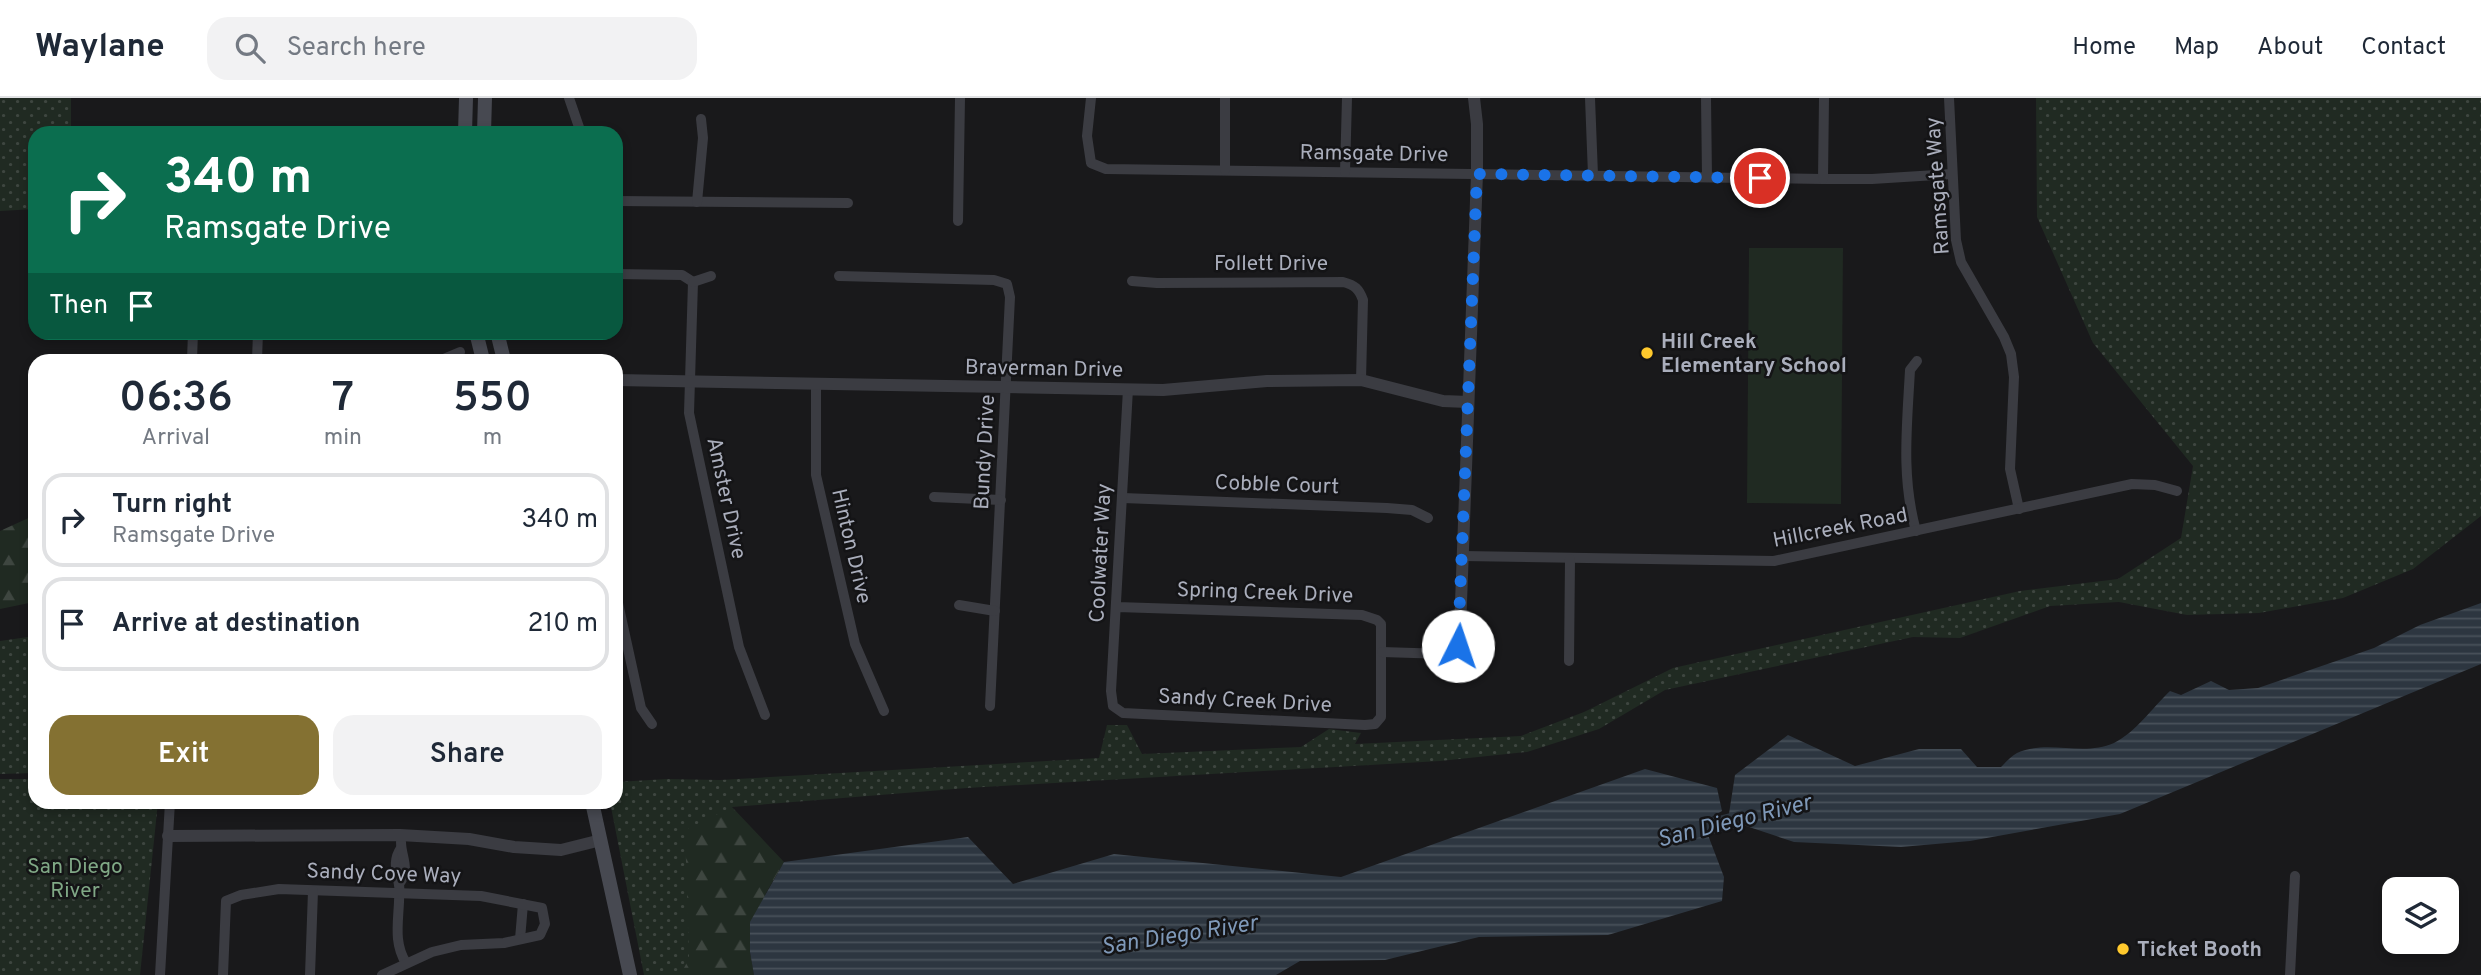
<!DOCTYPE html>
<html lang="en">
<head>
<meta charset="utf-8">
<style>
  body { margin:0; font-family:Overpass,sans-serif; background:#f2f2f3; color:#1f2937; height:100vh; display:flex; flex-direction:column; font-size:26px; white-space:nowrap }
  * { box-sizing:border-box; margin:0 }
  p { font-size:23px; color:#747a83 }
  .icon { flex:none; width:38px; height:38px; fill:none; stroke:currentColor; stroke-width:2; stroke-linecap:round; stroke-linejoin:round }
  .map { position:relative; flex:1; overflow:hidden }
  .sheet { position:absolute; left:28px; top:256px; width:595px; height:455px; display:flex; flex-direction:column; background:#fff; border-radius:21px; box-shadow:0 4px 10px #0003 }
  .sheet>* { flex:none }
  .top-card { position:absolute; left:28px; top:28px; width:595px; height:214px; border-radius:21px; box-shadow:0 4px 10px #0003; background:#0b6e4f; color:#fff; overflow:hidden }
  .buttons { position:absolute; left:2382px; top:779px; display:grid; gap:14px }
  .buttons a { display:grid; place-items:center; width:77px; height:77px; border-radius:14px; background:#fff; box-shadow:0 4px 10px #0003; font-size:35px }
  .pin { position:absolute; display:grid; place-items:center; width:60px; height:60px; color:#fff; margin:-30px; border:4px solid #fff; border-radius:50%; box-shadow:0 2px 7px #0007 }
  .me { position:absolute; width:77px; margin:-38px; rotate:4deg; stroke-linejoin:round; filter:drop-shadow(0 0 5px #0008) }
  .turn { display:flex; align-items:center; gap:24px; height:147px; padding:0 21px; font-size:32px }
  .turn .icon { width:91px; height:91px; stroke-width:2.5 }
  .turn b { display:block; font-size:49px; line-height:60px }
  .then { display:flex; align-items:center; height:66px; padding:0 21px; background:#0003; gap:14px; font-size:26px }
  .eta { display:flex; justify-content:space-evenly; align-items:center; height:119px; text-align:center }
  .eta b { font-size:42px; font-weight:600; line-height:49px }
  .action { display:flex; gap:14px; margin-top:auto; padding:14px 21px }
  .action a { flex:1; height:80px; border-radius:21px; background:#847132; color:#fff; font-size:28px; font-weight:600; line-height:80px; text-align:center }
  .action a+a { background:#f2f2f3; color:#1f2937 }
  ul { padding:0; list-style:none }
  li { display:flex; align-items:center; gap:21px; height:94px; margin:0 14px 10px; padding:0 7px; border:4px solid #e0e1e3; border-radius:21px }
  li div { flex:1 }
  li b { display:block; font-size:26px }
  li em { font-style:normal }
  header { display:flex; align-items:center; gap:42px; box-sizing:border-box; height:98px; padding:0 35px; background:#fff; border-bottom:2px solid #e0e1e3 }
  header strong { font-size:33px }
  nav { display:flex; gap:38px; margin-inline-start:auto; font-size:24px }
  .search { width:490px; height:63px; background:#f2f2f3; display:flex; align-items:center; gap:18px; box-sizing:border-box; padding:0 24px; border-radius:21px; color:#747a83; font-size:26px }
  .map>svg:first-child { display:block }
  .grass { fill:url(#grass-dots) }
  .forest { fill:url(#forest-firs) }
  .pitch { fill:#202a22 }
  .water { fill:url(#water-rules) }
  .lines { fill:none; stroke-linecap:round; stroke-linejoin:round }
  .river { stroke:#2d3640; stroke-width:16 }
  .minor { stroke:#3b3c42; stroke-width:10 }
  .tertiary { stroke:#3b3c42; stroke-width:12 }
  .secondary { stroke:#474951; stroke-width:14 }
  .route { stroke:#1a73e8; stroke-width:12; stroke-dasharray:0 21.6 }
  .poi-dot { fill:#ffc92d; stroke:#141416; stroke-width:2.5 }
  .labels { text-anchor:middle; stroke-width:5; stroke-linejoin:round; paint-order:stroke }
  .street-label { font-size:21px; fill:#aaaebc; stroke:#141416 }
  .poi-label { font-size:21px; font-weight:bold; fill:#aaaebc; stroke:#141416; text-anchor:start }
  .park-label { font-size:21px; fill:#80a886; stroke:#141416 }
  .water-label { font-size:23px; font-style:italic; fill:#7f99b9; stroke:#141416 }
</style>
</head>
<body>
<header>
<strong>Waylane</strong>
<div class="search"><svg class="icon" aria-label="search" viewBox="0 0 24 24"><circle cx="10" cy="10" r="6"/><path d="M15 15l6 6"/></svg>Search here</div>
<nav><a>Home</a><a>Map</a><a>About</a><a>Contact</a></nav>
</header>
<div class="map">
<svg width="2481" height="877" viewBox="0 0 2481 877">
  <defs>
    <pattern id="grass-dots" width="8" height="8" patternUnits="userSpaceOnUse" patternTransform="scale(1.75)"><rect width="8" height="8" fill="#202a22"/><path d="M2 2h.1M6 6h.1" fill="none" stroke="#3e4640" stroke-width="1.8" stroke-linecap="round"/></pattern>
    <pattern id="forest-firs" width="22" height="20" patternUnits="userSpaceOnUse" patternTransform="scale(1.75)"><rect width="22" height="20" fill="#202a22"/><path d="M5 1l3.5 6h-7zM16 11l3.5 6h-7z" fill="#3e4640"/></pattern>
    <pattern id="water-rules" width="6" height="5" patternUnits="userSpaceOnUse" patternTransform="scale(1.75)"><rect width="6" height="5" fill="#2d3640"/><path d="M0 2.5h6" fill="none" stroke="#49515a"/></pattern>
  </defs>
  <rect width="100%" height="100%" fill="#19191b"/>
  <g class="grass">
    <polygon points="0,0 71,0 71,35 35,35 35,111 0,113"/>
    <polygon points="2036,0 2481,0 2481,418 2413,471 2343,500 2259,515 2187,517 2119,504 2050,508 1960,540 1913,539 1665,592 1599,631 1527,654 1440,663 967,690 732,709 690,877 644,877 610,704 616,704 616,684 668,681 720,682 1099,660 1107,627 1127,627 1142,656 1301,649 1329,631 1361,635 1355,646 1521,638 1584,614 1673,570 2020,493 2118,481 2181,440 2193,368 2093,245 2037,119"/>
    <polygon points="35,538 35,675 0,676 0,543"/>
    <polygon points="0,681 35,681 35,704 158,704 140,877 0,877"/>
  </g>
  <g class="forest">
    <polygon points="35,417 35,500 29,505 0,511 0,433"/>
    <polygon points="732,709 784,764 766,795 750,854 754,877 680,877 689,861 685,732"/>
  </g>
  <polygon class="pitch" points="1749,150 1843,150 1841,406 1747,405"/>
  <g class="water">
    <path d="M2481,505V566L2120,716L1970,743L1901,749L1794,744L1728,722L1735,677L1788,637L1855,668L1919,651H1961L1977,669H2001C2005,665 2011,658 2017,655C2048,641 2083,659 2114,645C2136,634 2152,610 2170,593L2181,597L2211,583L2229,592L2258,590L2374,550L2420,527Z"/>
    <polygon points="1645,671 1717,690 1722,713 1703,724 1724,779 1722,803 1608,837 1479,839 1385,862 1300,863 1276,877 754,877 750,854 750,824 784,764 968,739 1013,786 1114,756 1341,779"/>
  </g>
  <g class="lines">
    <polyline class="river" points="1684,735 1751,718"/>
    <g class="minor">
      <polyline points="569,0 581,35"/>
      <polyline points="1091,0 1087,38 1091,65 1106,71 1823,81 1872,81 1952,76"/>
      <polyline points="1590,0 1593,77"/>
      <polyline points="1706,0 1707,79"/>
      <polyline points="1949,0 1956,142 1961,164 2004,239 2011,256 2014,279 2010,371 2019,411"/>
      <polyline points="1225,72 1225,0"/>
      <polyline points="1345,74 1347,0"/>
      <polyline points="1823,81 1824,0"/>
      <polyline points="616,103 848,105"/>
      <polyline points="697,104 703,40 701,21"/>
      <polyline points="958,123 960,0"/>
      <polyline points="616,176 682,177 693,184"/>
      <polyline points="839,178 994,182 1007,186 1010,199 990,608"/>
      <path d="M1132,183L1157,185L1343,184C1355,187 1359,191 1363,202L1361,282"/>
      <polyline points="693,184 689,315 739,549 765,617"/>
      <polyline points="693,184 711,178"/>
      <polyline points="192,262 193,234"/>
      <polyline points="257,262 258,234"/>
      <polyline points="441,262 460,254"/>
      <polyline points="816,285 816,377 855,546 884,613"/>
      <polyline points="934,399 1001,402"/>
      <polyline points="1123,400 1387,410 1412,412 1428,420"/>
      <path d="M1916,433C1901,379 1907,328 1910,272L1917,263"/>
      <polyline points="1463,458 1774,463 2132,386 2155,387 2177,393"/>
      <polyline points="616,496 641,610 652,626"/>
      <polyline points="959,507 995,513"/>
      <polyline points="1117,509 1362,517 1377,522 1381,526 1381,619 1375,626 1365,627 1123,615 1113,608 1111,593 1128,291"/>
      <path d="M1382,554L1445,556C1458,552 1460,544 1460,531"/>
      <polyline points="1569,563 1570,461"/>
      <path d="M401,750C392,763 397,774 399,787C400,792 399,799 399,804C398,826 394,846 406,865"/>
      <path d="M399,786C411,771 401,759 401,744"/>
      <polyline points="520,841 523,806"/>
      <polyline points="160,877 170,704"/>
      <polyline points="223,877 226,803 241,797 279,791 481,798 542,810 545,826 540,837 504,845 461,847 432,854 382,877"/>
      <polyline points="310,877 313,793"/>
      <polyline points="2290,877 2295,778"/>
    </g>
    <g class="tertiary">
      <polyline points="616,282 1163,292 1267,283 1361,282 1443,303 1468,304"/>
      <polyline points="1460,531 1477,76 1477,26 1474,0"/>
      <polyline points="168,738 400,737 469,741 514,749 561,752 601,742"/>
    </g>
    <g class="secondary">
      <polyline points="465,35 466,0"/>
      <polyline points="484,35 485,0"/>
      <polyline points="476,234 483,262"/>
      <polyline points="497,234 504,262"/>
      <polyline points="592,704 630,877"/>
    </g>
  </g>
  <g class="lines">
    <polyline class="route" points="1458,548 1477,76 1760,80"/>
  </g>
  <g class="poi-dot">
    <circle cx="1647" cy="255" r="7"/>
    <circle cx="2123" cy="851" r="7"/>
  </g>
  <g class="labels">
    <g class="street-label">
      <text transform="translate(1374 55) rotate(1)" y="7">Ramsgate Drive</text>
      <text transform="translate(1937 88) rotate(-94)" y="7">Ramsgate Way</text>
      <text x="1271" y="172">Follett Drive</text>
      <text transform="translate(1044 270) rotate(1)" y="7">Braverman Drive</text>
      <text transform="translate(984 354) rotate(-87)" y="7">Bundy Drive</text>
      <text transform="translate(1277 386) rotate(2)" y="7">Cobble Court</text>
      <text transform="translate(727 400) rotate(78)" y="7">Amster Drive</text>
      <text transform="translate(1840 429) rotate(-11)" y="7">Hillcreek Road</text>
      <text transform="translate(852 448) rotate(77)" y="7">Hinton Drive</text>
      <text transform="translate(1100 455) rotate(-87)" y="7">Coolwater Way</text>
      <text transform="translate(1265 494) rotate(2)" y="7">Spring Creek Drive</text>
      <text transform="translate(1245 602) rotate(3)" y="7">Sandy Creek Drive</text>
      <text transform="translate(384 775) rotate(2)" y="7">Sandy Cove Way</text>
    </g>
    <g class="poi-label">
      <text x="1661" y="250">Hill Creek<tspan x="1661" dy="24">Elementary School</tspan></text>
      <text x="2137" y="858">Ticket Booth</text>
    </g>
    <g class="park-label">
      <text x="75" y="775">San Diego<tspan x="75" dy="24">River</tspan></text>
    </g>
    <g class="water-label">
      <text transform="translate(1734 722) rotate(-14)" y="8">San Diego River</text>
      <text transform="translate(1179 836) rotate(-9)" y="8">San Diego River</text>
    </g>
  </g>
</svg>
<div class="buttons">
<a><svg class="icon" aria-label="layers" viewBox="0 0 24 24"><path d="M12 4l9 5-9 5-9-5zM3 14l9 5 9-5"/></svg></a>
</div>
<div class="pin" style="left:1760px;top:80px;background:#d93025"><svg class="icon" aria-label="arrive" viewBox="0 0 24 24"><path d="M6 21V4h12l-3 4 3 4H6"/></svg></div>
<svg class="me" style="left:1458px;top:548px" viewBox="-20 -20 40 40"><circle r="19" fill="#fff"/><path d="M0-13L10 11 0 6-10 11z" fill="#1a73e8"/></svg>
<div class="top-card">
<div class="turn"><svg class="icon" aria-label="right" viewBox="0 0 24 24"><path d="M7 20v-9h11M14 6l5 5-5 5"/></svg><div><b>340 m</b>Ramsgate Drive</div></div>
<div class="then">Then<svg class="icon" aria-label="arrive" viewBox="0 0 24 24"><path d="M6 21V4h12l-3 4 3 4H6"/></svg></div>
</div>
<section class="sheet">
<div class="eta">
<div><b>06:36</b><p>Arrival</p></div>
<div><b>7</b><p>min</p></div>
<div><b>550</b><p>m</p></div>
</div>
<ul>
<li><svg class="icon" aria-label="right" viewBox="0 0 24 24"><path d="M7 20v-9h11M14 6l5 5-5 5"/></svg><div><b>Turn right</b><p>Ramsgate Drive</p></div><em>340 m</em></li>
<li><svg class="icon" aria-label="arrive" viewBox="0 0 24 24"><path d="M6 21V4h12l-3 4 3 4H6"/></svg><div><b>Arrive at destination</b></div><em>210 m</em></li>
</ul>
<div class="action"><a>Exit</a><a>Share</a></div>
</section>
</div>
</body>
</html>
